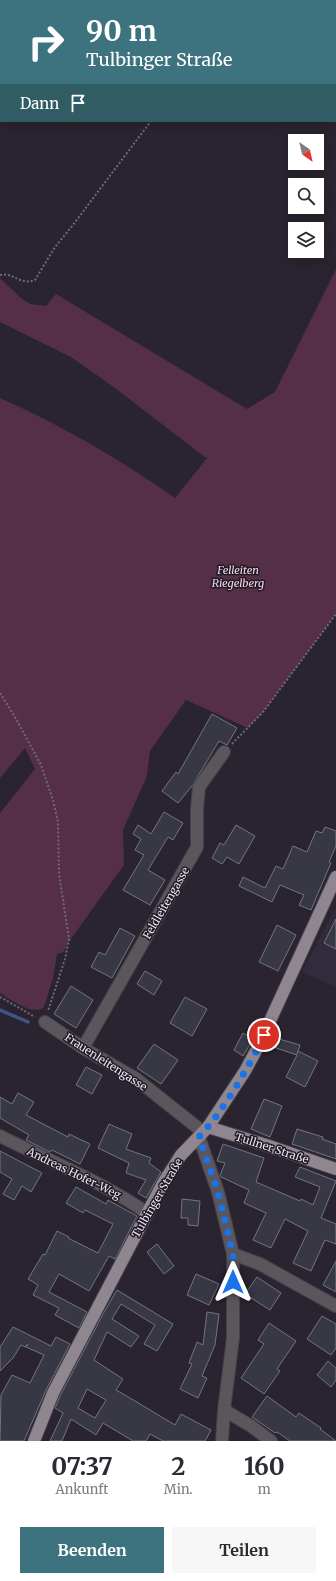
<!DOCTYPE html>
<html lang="de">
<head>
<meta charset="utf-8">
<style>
  body { margin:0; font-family:Merriweather,serif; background:#f7f7f7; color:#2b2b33; height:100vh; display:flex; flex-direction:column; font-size:15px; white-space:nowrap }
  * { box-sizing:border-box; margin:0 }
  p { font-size:13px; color:#7c7c81 }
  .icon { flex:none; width:22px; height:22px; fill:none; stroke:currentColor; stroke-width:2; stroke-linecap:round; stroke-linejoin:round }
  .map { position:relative; height:1441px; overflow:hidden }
  .panel { display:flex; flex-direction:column; background:#fff; flex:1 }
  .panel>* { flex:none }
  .banner { position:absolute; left:0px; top:0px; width:336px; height:122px; box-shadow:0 2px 10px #0003; background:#3d737e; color:#fff; overflow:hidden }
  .needle { width:26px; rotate:146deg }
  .buttons { position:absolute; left:288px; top:134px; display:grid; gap:8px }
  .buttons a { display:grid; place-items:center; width:36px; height:36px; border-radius:0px; background:#fff; box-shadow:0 2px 10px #0003; font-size:20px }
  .pin { position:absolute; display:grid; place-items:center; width:34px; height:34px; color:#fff; margin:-17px; border:2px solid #fff; border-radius:50%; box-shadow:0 1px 4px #0007 }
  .me { position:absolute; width:44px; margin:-22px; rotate:0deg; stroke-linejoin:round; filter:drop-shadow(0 0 3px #0008) }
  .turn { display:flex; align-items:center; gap:14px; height:84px; padding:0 20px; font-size:18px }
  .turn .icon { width:52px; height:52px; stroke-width:2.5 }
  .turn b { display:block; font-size:28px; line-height:34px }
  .then { display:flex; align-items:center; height:38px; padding:0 20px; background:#0003; gap:8px; font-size:15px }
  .eta { display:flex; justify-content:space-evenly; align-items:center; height:68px; text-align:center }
  .eta b { font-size:24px; font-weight:700; line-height:28px }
  .action { display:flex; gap:8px; margin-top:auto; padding:8px 20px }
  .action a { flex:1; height:46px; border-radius:0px; background:#3d737e; color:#fff; font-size:16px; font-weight:700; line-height:46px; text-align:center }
  .action a+a { background:#f7f7f7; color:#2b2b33 }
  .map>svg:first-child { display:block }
  .built { fill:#322b3c }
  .green { fill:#552f45 }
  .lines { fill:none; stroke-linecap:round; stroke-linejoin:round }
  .stream { stroke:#405585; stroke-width:3.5 }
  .building { fill:#383845; stroke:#737482; fill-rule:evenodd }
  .minor-casing { stroke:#443f49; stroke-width:14 }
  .major-casing { stroke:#443f49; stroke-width:14 }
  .path { stroke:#6f6a74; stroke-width:2; stroke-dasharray:2 2; stroke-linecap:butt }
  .minor { stroke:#5b565b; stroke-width:12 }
  .major { stroke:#8f8690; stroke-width:12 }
  .route { stroke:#1a73e8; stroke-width:7; stroke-dasharray:0 12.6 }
  .labels { text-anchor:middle; stroke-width:3; stroke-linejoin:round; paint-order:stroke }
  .park-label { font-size:11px; font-style:italic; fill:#f9d6e9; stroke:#1f1a25 }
  .street-label { font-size:11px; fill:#e7e3eb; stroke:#1f1a25 }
</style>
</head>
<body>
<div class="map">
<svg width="336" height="1441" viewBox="0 0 336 1441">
  <rect width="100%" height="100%" fill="#29242f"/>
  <polygon class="built" points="334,910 336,911 336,987 302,972"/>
  <path class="green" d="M336,269V614L263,712L248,728L186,700L150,751L147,776L123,830L124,865L73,936L63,952L57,954L53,978L44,1007C34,1017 10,999 0,993V813L35,769L25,748L0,778V398C63,426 118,458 175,498L208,457L206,458L115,388L71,357L0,322V278L21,298L30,304L46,306L56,294L247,409L275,392Z"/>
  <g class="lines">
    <polyline class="stream" points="0,1010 28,1022"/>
  </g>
  <g class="building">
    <polygon points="212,714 237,728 227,745 219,741 192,786 178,803 162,791 176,772 178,774"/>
    <polygon points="164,812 183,823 173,840 168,837 148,870 165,880 150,905 123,890 144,855 135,850 141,839 133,834 138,825 151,834"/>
    <polygon points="236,825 255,836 239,864 227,857 222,864 212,858 220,843 224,845"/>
    <polygon points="325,827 336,831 336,846 329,862 331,863 311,910 299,905 304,895 280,885 272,902 239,886 243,877 265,888 276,866 283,869 293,846 307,852 316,831 322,833"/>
    <polygon points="336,919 336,949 324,943"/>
    <polygon points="277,925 296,935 278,971 259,962"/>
    <polygon points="120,928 135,936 112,978 91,967 99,952 105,955"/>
    <polygon points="145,971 162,981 154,995 137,984"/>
    <polygon points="71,986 93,1000 76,1028 54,1014"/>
    <polygon points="185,997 207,1009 192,1036 170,1023"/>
    <polygon points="243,1033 253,1039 243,1056 234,1050"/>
    <polygon points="279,1039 300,1045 297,1054 298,1051 318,1061 305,1087 286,1077 297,1055 276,1048"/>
    <polygon points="154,1044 178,1060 161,1084 137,1068"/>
    <polygon points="86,1067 102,1075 92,1094 76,1085"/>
    <polygon points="18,1093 34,1102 26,1115 68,1137 69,1134 90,1144 80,1164 52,1150 50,1152 26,1140 29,1135 0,1118 0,1097 12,1104"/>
    <polygon points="264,1099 282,1106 270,1137 251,1129"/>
    <polygon points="109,1124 132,1134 126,1149 151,1158 149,1163 161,1172 146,1198 138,1193 146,1180 126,1173 129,1163 98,1148"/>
    <polygon points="297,1129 323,1137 322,1139 336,1144 336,1159 292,1144"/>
    <polygon points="223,1144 264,1158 256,1182 300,1201 301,1199 313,1205 320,1187 295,1177 300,1167 336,1181 321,1218 336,1224 336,1244 325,1240 311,1271 293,1263 308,1231 285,1219 271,1248 253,1240 266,1213 244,1203 249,1190 221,1177 220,1175 225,1163 217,1161"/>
    <polygon points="0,1151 42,1173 31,1192 22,1186 14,1200 3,1194 12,1179 0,1172"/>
    <polygon points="76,1187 106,1204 108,1200 137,1216 115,1259 109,1256 89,1291 59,1274 49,1292 87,1312 79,1328 55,1315 59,1308 33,1295 38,1285 28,1279 43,1254 45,1255 57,1231 69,1237 68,1238 98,1253 113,1224 85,1210 83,1213 66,1203"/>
    <polygon points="182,1199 200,1201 198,1226 188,1225 188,1218 181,1218"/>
    <polygon points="157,1244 174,1266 164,1274 147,1252"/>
    <polygon points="336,1261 336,1292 323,1285"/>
    <polygon points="196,1274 219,1284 209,1305 187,1295"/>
    <polygon points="257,1277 281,1293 270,1310 245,1294"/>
    <path d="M117,1290L173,1324L157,1351L144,1344L155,1325L121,1304L112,1319L139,1336L131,1347L107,1332L94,1360L123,1379L116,1390L125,1395L175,1425L181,1414L211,1430L205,1441H163L150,1434L146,1441H133L103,1423L96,1435L71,1419L62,1441H50L63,1413L55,1408L60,1396L103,1314ZM87,1389L106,1400L95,1418L78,1408Z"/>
    <polygon points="207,1312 219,1314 215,1345 202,1376 207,1378 198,1398 180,1389 192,1364 189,1363 197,1342 203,1345"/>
    <polygon points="322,1316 336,1324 336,1348 331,1355 307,1339"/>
    <polygon points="269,1323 296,1341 277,1369 280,1371 264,1394 241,1378 264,1344 258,1340"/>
    <polygon points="13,1327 51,1346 56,1337 70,1344 46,1390 24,1441 0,1441 1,1395 12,1375 30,1383 44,1355 26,1347 28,1344 25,1347 21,1345 13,1358 0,1371 0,1347"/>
    <polygon points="328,1361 336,1368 336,1380 331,1387 317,1375"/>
    <polygon points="267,1396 296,1417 299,1413 321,1428 320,1429 336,1441 290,1441 277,1432 275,1433 252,1417"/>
  </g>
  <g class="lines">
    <g class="minor-casing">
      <g id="minor">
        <polyline points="45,1022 83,1048 135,1078 203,1132"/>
        <polyline points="83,1048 197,847 197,809 199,787 224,752"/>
        <path d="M0,1136C49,1161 101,1181 147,1213"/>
        <polyline points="199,1137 218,1192 233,1254 233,1338 224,1410 222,1441"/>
        <polyline points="233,1254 260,1264 336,1306"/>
        <polyline points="224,1410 251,1426 271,1441"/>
      </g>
    </g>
    <g class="major-casing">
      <g id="major">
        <polyline points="208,1127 272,1147 336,1169"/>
        <polyline points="34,1441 53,1393 163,1183 181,1155 208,1127 245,1071 258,1047 336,877"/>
      </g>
    </g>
    <g class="path">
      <polyline points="185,1 185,0"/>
      <path d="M0,275C13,272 21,286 35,280L55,247L73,225L151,121"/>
      <polyline points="0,693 15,717 41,765 53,800 58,822 59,874 69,939 65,959 48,1011"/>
      <polyline points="232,744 263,712 336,614"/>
      <polyline points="0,997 35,1017"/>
    </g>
    <use href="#minor" class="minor"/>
    <use href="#major" class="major"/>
  </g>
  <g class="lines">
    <path class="route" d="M233,1282V1254L218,1192L199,1137C224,1110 248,1069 264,1035"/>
  </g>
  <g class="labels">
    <g class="park-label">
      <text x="238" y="574">Felleiten<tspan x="238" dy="13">Riegelberg</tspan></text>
    </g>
    <g class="street-label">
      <text transform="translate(166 903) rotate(-60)" y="4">Feldleitengasse</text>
      <text transform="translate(106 1062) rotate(33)" y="4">Frauenleitengasse</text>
      <text transform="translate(272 1148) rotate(18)" y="4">Tullner Straße</text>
      <text transform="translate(74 1173) rotate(26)" y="4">Andreas Hofer-Weg</text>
      <text transform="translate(157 1198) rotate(-60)" y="4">Tulbinger Straße</text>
    </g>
  </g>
</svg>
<div class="buttons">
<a><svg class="needle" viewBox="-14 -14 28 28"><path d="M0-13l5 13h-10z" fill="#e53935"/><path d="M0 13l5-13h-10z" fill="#7c7c81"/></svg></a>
<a><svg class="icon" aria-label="search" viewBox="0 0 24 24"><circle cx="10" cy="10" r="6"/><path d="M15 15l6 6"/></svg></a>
<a><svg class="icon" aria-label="layers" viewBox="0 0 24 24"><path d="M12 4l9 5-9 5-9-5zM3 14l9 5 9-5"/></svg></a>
</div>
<div class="pin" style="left:264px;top:1035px;background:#d93025"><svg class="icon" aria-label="arrive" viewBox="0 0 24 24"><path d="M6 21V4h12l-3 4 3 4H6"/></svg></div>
<svg class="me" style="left:233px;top:1282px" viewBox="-20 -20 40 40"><path d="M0-17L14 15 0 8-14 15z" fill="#1a73e8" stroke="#fff" stroke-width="4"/></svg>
<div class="banner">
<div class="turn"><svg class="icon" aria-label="right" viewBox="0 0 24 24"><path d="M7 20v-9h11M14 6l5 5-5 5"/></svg><div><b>90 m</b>Tulbinger Straße</div></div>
<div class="then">Dann<svg class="icon" aria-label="arrive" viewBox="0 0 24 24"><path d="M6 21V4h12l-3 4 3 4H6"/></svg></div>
</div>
</div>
<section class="panel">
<div class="eta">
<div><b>07:37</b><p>Ankunft</p></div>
<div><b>2</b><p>Min.</p></div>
<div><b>160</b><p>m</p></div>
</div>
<div class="action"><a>Beenden</a><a>Teilen</a></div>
</section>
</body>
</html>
